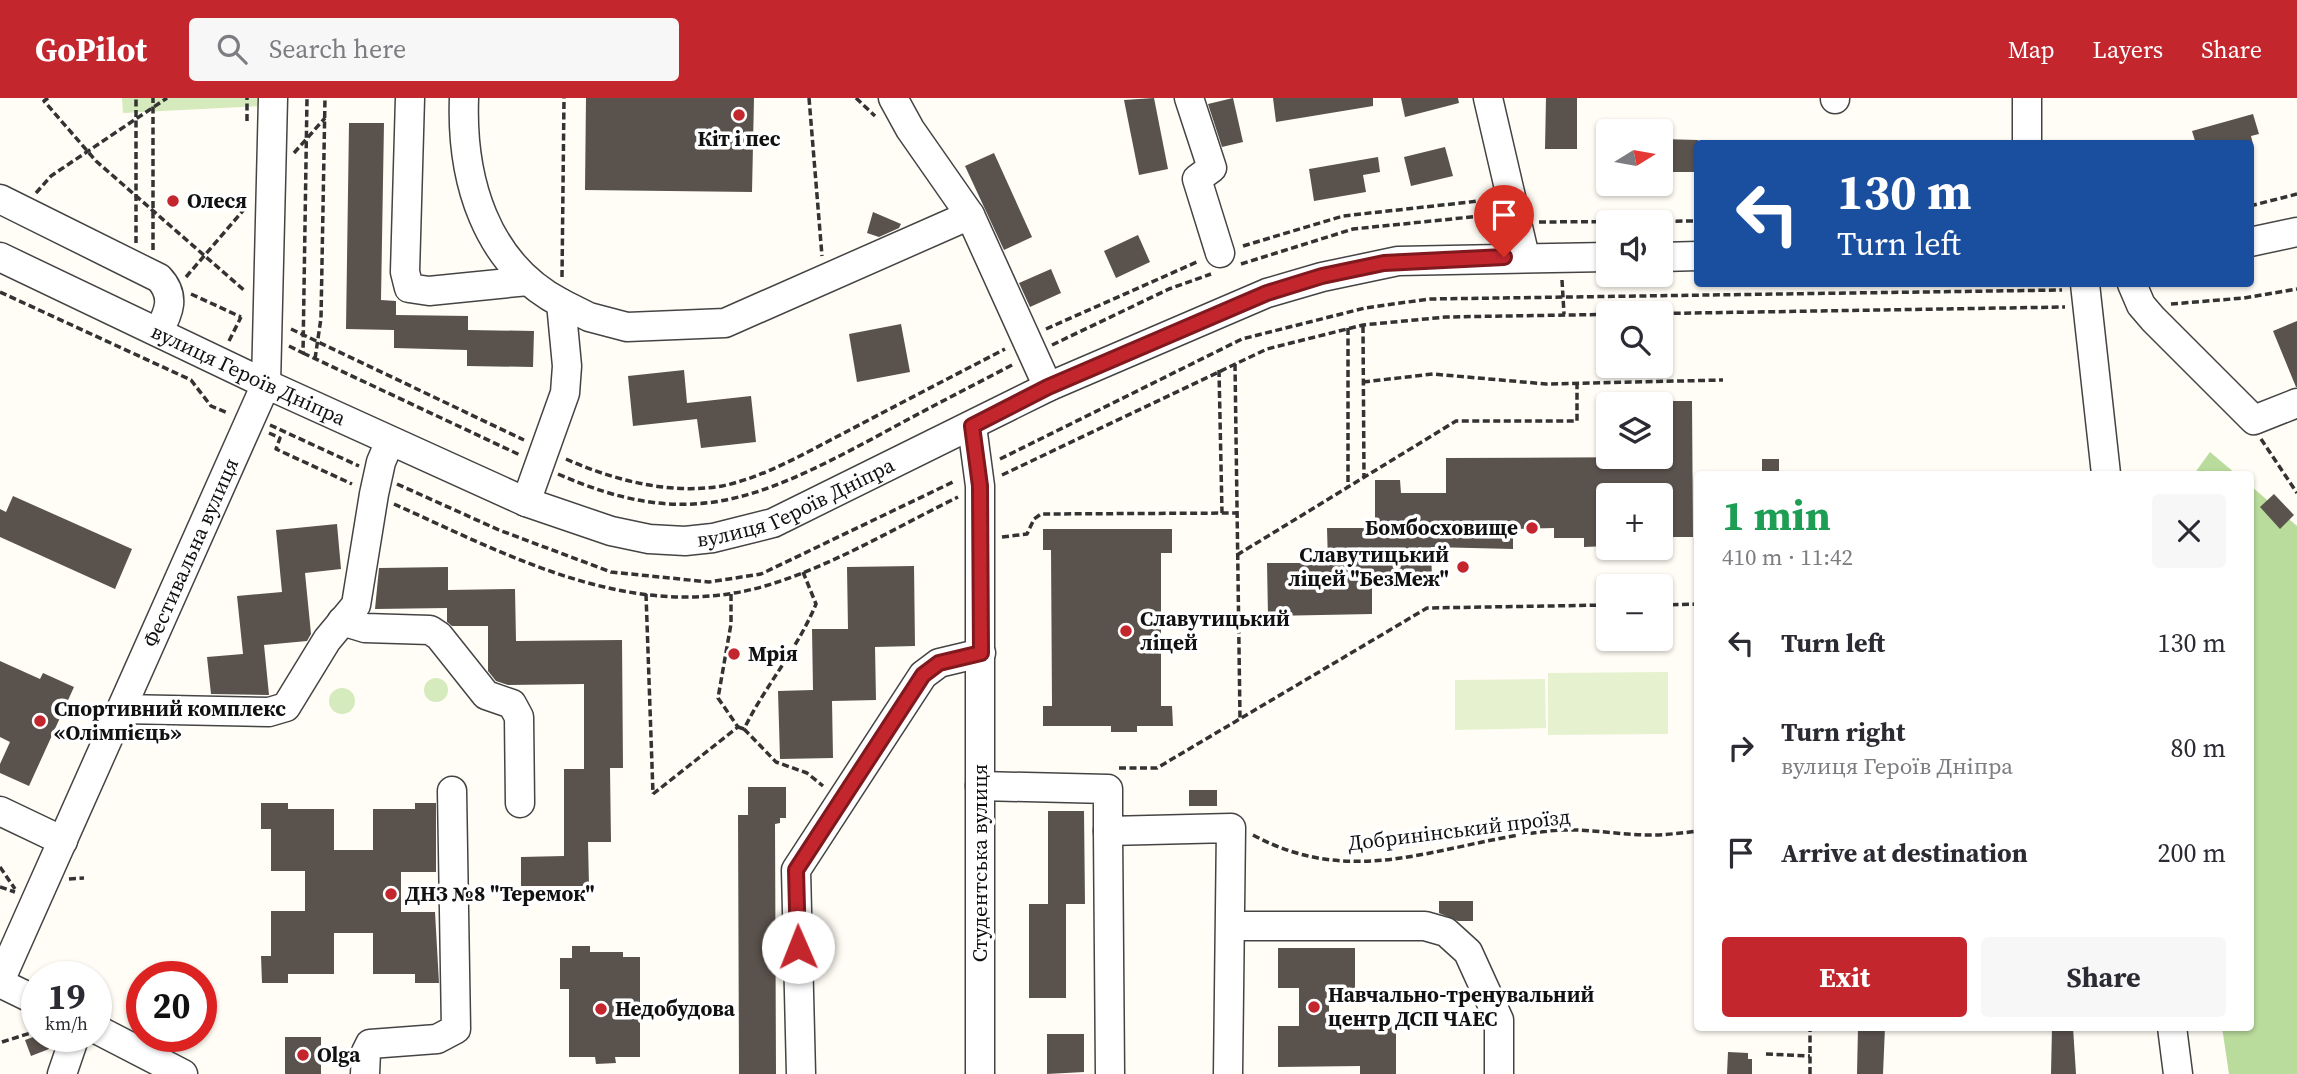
<!DOCTYPE html>
<html lang="en">
<head>
<meta charset="utf-8">
<style>
  body { margin:0; font-family:"Source Serif 4",serif; background:#f7f7f7; color:#2b2b33; height:100vh; display:flex; flex-direction:column; font-size:26px; white-space:nowrap }
  * { box-sizing:border-box; margin:0 }
  p { font-size:23px; color:#7c7c81 }
  .icon { flex:none; width:38px; height:38px; fill:none; stroke:currentColor; stroke-width:2; stroke-linecap:round; stroke-linejoin:round }
  .map { position:relative; flex:1; overflow:hidden }
  .panel { position:absolute; left:1694px; top:373px; width:560px; height:560px; display:flex; flex-direction:column; background:#fff; border-radius:7px; box-shadow:0 2px 5px #0004 }
  .panel>* { flex:none }
  .banner { position:absolute; left:1694px; top:42px; width:560px; height:147px; border-radius:7px; box-shadow:0 2px 5px #0004; background:#1a4fa0; color:#fff; overflow:hidden }
  .needle { width:46px; rotate:79deg }
  .buttons { position:absolute; left:1596px; top:21px; display:grid; gap:14px }
  .buttons a { display:grid; place-items:center; width:77px; height:77px; border-radius:7px; background:#fff; box-shadow:0 2px 5px #0004; font-size:35px }
  .speed { position:absolute; left:21px; top:863px; display:flex; gap:14px; font-size:35px; font-weight:700; text-align:center }
  .speed>* { display:grid; place-content:center; width:91px; height:91px; border-radius:50%; background:#fff; box-shadow:0 2px 5px #0004; line-height:1 }
  .speed small { font-size:18px; font-weight:400 }
  .speed .limit { border:10px solid #d22; background:#fff; color:#111 }
  .pin { position:absolute; display:grid; place-items:center; width:60px; height:60px; color:#fff; margin:-72px -30px; border-radius:50% 50% 50% 0; rotate:-45deg; box-shadow:0 0 7px #0007 }
  .pin .icon { rotate:45deg }
  .me { position:absolute; width:77px; margin:-38px; rotate:359deg; stroke-linejoin:round; filter:drop-shadow(0 0 5px #0008) }
  .turn { display:flex; align-items:center; gap:24px; height:147px; padding:0 28px; font-size:32px }
  .turn .icon { width:91px; height:91px; stroke-width:2.5 }
  .turn b { display:block; font-size:49px; line-height:60px }
  .round { display:grid; place-items:center; flex:none; width:74px; height:74px; border-radius:7px; background:#f7f7f7 }
  .summary { display:flex; align-items:center; justify-content:space-between; height:119px; padding:0 28px }
  h1 { font-size:42px; font-weight:700; line-height:52px; color:#1e9e55 }
  .button { display:flex; gap:14px; margin-top:auto; padding:14px 28px }
  .button a { flex:1; height:80px; border-radius:7px; background:#c4262e; color:#fff; font-size:28px; font-weight:700; line-height:80px; text-align:center }
  .button a+a { background:#f7f7f7; color:#2b2b33 }
  ul { padding:0; list-style:none }
  li { display:flex; align-items:center; gap:21px; height:105px; padding:0 28px }
  li div { flex:1 }
  li b { display:block; font-size:26px }
  li em { font-style:normal }
  header { display:flex; align-items:center; gap:42px; box-sizing:border-box; height:98px; padding:0 35px; background:#c4262e; color:#fff }
  header strong { font-size:33px }
  nav { display:flex; gap:38px; margin-inline-start:auto; font-size:24px }
  .search { width:490px; height:63px; background:#f7f7f7; display:flex; align-items:center; gap:18px; box-sizing:border-box; padding:0 24px; border-radius:7px; color:#7c7c81; font-size:26px }
  .map>svg:first-child { display:block }
  .green { fill:#d5ebbd }
  .forest { fill:#b9dc9c }
  .pitch { fill:#e6f2cf }
  .building { fill:#5a524d }
  .lines { fill:none; stroke-linecap:round; stroke-linejoin:round }
  .minor-casing { stroke:#444; stroke-width:31 }
  .path { stroke:#333; stroke-width:3.5; stroke-dasharray:7 3.5; stroke-linecap:butt }
  .minor { stroke:#fff; stroke-width:28 }
  .route-casing { stroke:#7f191e; stroke-width:18 }
  .route { stroke:#c4262e; stroke-width:12 }
  .poi-dot { fill:#c4262e; stroke:#fff; stroke-width:2.5 }
  .labels { text-anchor:middle; stroke-width:7; stroke-linejoin:round; paint-order:stroke }
  .poi-label { font-size:21px; font-weight:bold; fill:#111; stroke:#fff; text-anchor:start }
  .street-label { font-size:21px; fill:#111; stroke:#fff }
</style>
</head>
<body>
<header>
<strong>GoPilot</strong>
<div class="search"><svg class="icon" aria-label="search" viewBox="0 0 24 24"><circle cx="10" cy="10" r="6"/><path d="M15 15l6 6"/></svg>Search here</div>
<nav><a>Map</a><a>Layers</a><a>Share</a></nav>
</header>
<div class="map">
<svg width="2297" height="976" viewBox="0 0 2297 976">
  <rect width="100%" height="100%" fill="#fffdf5"/>
  <g class="green">
    <polygon points="122,0 262,0 262,8 123,15"/>
    <circle cx="436" cy="592" r="12"/>
    <circle cx="342" cy="603" r="13"/>
  </g>
  <g class="forest">
    <polygon points="2210,354 2236,376 2194,376"/>
    <polygon points="2251,388 2297,428 2297,976 2229,976 2222,929 2250,929"/>
  </g>
  <g class="pitch">
    <polygon points="1668,574 1668,636 1548,637 1548,575"/>
    <polygon points="1545,581 1546,630 1455,632 1455,582"/>
  </g>
  <g class="building">
    <polygon points="586,0 754,0 752,94 585,92"/>
    <polygon points="1154,0 1168,71 1139,77 1124,2"/>
    <polygon points="1233,0 1243,44 1222,49 1208,6"/>
    <polygon points="1273,0 1373,0 1373,8 1276,24"/>
    <polygon points="1401,0 1458,0 1459,5 1405,19"/>
    <polygon points="1546,0 1577,0 1577,51 1545,51"/>
    <polygon points="2253,16 2259,36 2251,38 2253,46 2196,46 2192,33"/>
    <polygon points="349,25 384,25 381,202 396,203 396,217 468,218 468,232 534,233 533,269 467,268 467,252 394,250 394,232 346,231"/>
    <polygon points="1661,41 1698,42 1696,74 1661,74"/>
    <polygon points="1445,49 1453,78 1411,88 1404,59"/>
    <polygon points="994,55 1032,139 1004,152 965,68"/>
    <polygon points="1378,59 1380,74 1363,77 1366,94 1314,103 1309,71"/>
    <polygon points="873,114 901,126 899,130 879,139 867,135"/>
    <polygon points="1138,137 1150,164 1116,180 1104,153"/>
    <polygon points="1051,171 1061,195 1030,209 1019,185"/>
    <polygon points="2297,223 2297,289 2296,289 2273,233"/>
    <polygon points="901,226 910,274 857,284 849,236"/>
    <polygon points="684,272 687,305 751,298 756,344 701,350 697,321 633,328 628,278"/>
    <polygon points="1661,303 1692,303 1693,439 1661,439 1661,397 1608,397 1608,448 1584,449 1584,440 1554,440 1554,430 1513,431 1513,451 1431,449 1432,482 1372,483 1372,516 1268,518 1267,465 1328,465 1327,430 1375,430 1375,382 1400,382 1401,395 1446,395 1446,360 1661,359"/>
    <rect x="1762" y="361" width="17" height="15"/>
    <polygon points="2274,396 2294,417 2280,431 2260,409"/>
    <polygon points="13,398 132,451 115,491 0,439 0,411 6,414"/>
    <polygon points="337,426 341,471 305,475 311,536 307,543 264,547 269,597 211,596 207,559 243,556 237,498 282,494 276,432"/>
    <polygon points="1043,431 1172,431 1172,455 1161,455 1161,608 1172,608 1173,628 1137,628 1137,634 1111,634 1111,628 1043,628 1043,608 1052,608 1051,452 1043,452"/>
    <polygon points="914,468 915,548 875,549 876,602 832,603 833,660 780,661 778,593 813,592 812,531 848,531 847,469"/>
    <polygon points="448,469 448,492 515,491 516,543 622,542 623,670 610,670 611,744 588,744 589,788 521,788 521,759 564,758 564,671 584,671 584,586 508,587 496,583 488,573 488,528 452,528 447,524 447,510 375,511 379,470"/>
    <polygon points="0,563 40,581 43,575 74,589 29,688 0,675 0,666 10,644 0,639"/>
    <polygon points="748,689 786,689 786,720 780,720 780,725 775,726 776,976 739,976 738,717 748,717"/>
    <rect x="1189" y="692" width="28" height="16"/>
    <polygon points="261,705 288,705 288,711 334,711 334,752 373,752 373,711 415,711 415,705 436,705 436,774 401,774 401,814 435,814 439,885 415,885 415,876 373,876 373,835 334,835 334,876 288,876 288,885 262,885 261,858 271,858 271,813 305,813 305,773 271,773 271,731 261,731"/>
    <polygon points="1048,713 1084,713 1085,806 1066,806 1066,900 1029,900 1029,806 1048,806"/>
    <polygon points="1439,803 1473,803 1473,823 1458,823 1439,815"/>
    <polygon points="572,848 590,848 590,854 623,854 623,859 640,859 640,959 615,959 616,965 596,966 595,959 569,959 569,891 560,891 560,860 572,860"/>
    <polygon points="1278,850 1355,850 1355,890 1329,890 1329,928 1396,928 1396,976 1360,976 1360,968 1278,969 1278,928 1299,928 1299,890 1278,890"/>
    <polygon points="1858,929 1885,929 1883,976 1857,976"/>
    <polygon points="2052,929 2073,929 2076,976 2051,976"/>
    <polygon points="1047,936 1084,936 1084,974 1047,976"/>
    <polygon points="36,938 44,938 49,951 31,958 25,942"/>
    <rect x="285" y="939" width="36" height="37"/>
    <polygon points="1728,954 1748,955 1748,961 1752,961 1752,976 1727,976"/>
  </g>
  <g class="lines">
    <g class="minor-casing">
      <g id="minor">
        <polyline points="410,0 405,174 409,190 429,193 528,183"/>
        <path d="M464,0C461,81 485,165 561,205L567,268L565,295L526,404"/>
        <polyline points="893,0 910,31 970,117"/>
        <polyline points="1189,0 1212,70 1197,81 1220,155"/>
        <polyline points="1488,0 1525,159"/>
        <polyline points="1835,0 1835,1"/>
        <polyline points="2027,0 2027,46"/>
        <path d="M0,101L159,180C176,198 169,215 158,234"/>
        <polyline points="2250,144 2297,134"/>
        <path id="s1" d="M0,159L266,286L526,404L611,433L649,441L685,443L713,440L773,425L1048,289L1267,195L1322,179L1398,163L1608,159"/>
        <polyline points="1661,159 1698,158"/>
        <polyline points="2085,186 2106,376"/>
        <polyline points="2132,186 2141,207 2153,221 2254,322 2297,305"/>
        <polyline points="561,205 589,219 627,229 725,225 970,117 1048,289"/>
        <polyline points="972,328 980,388 980,976"/>
        <polyline points="342,523 365,530 430,532 439,538 486,597 512,606 519,619 520,705"/>
        <polyline points="122,611 269,614 286,609 327,542 356,507 374,396 381,364 390,343"/>
        <polyline points="980,688 1108,691 1108,733 1231,730 1228,976"/>
        <polyline points="0,713 63,743"/>
        <polyline points="1108,733 1110,976"/>
        <polyline points="1232,828 1425,828 1446,834 1468,854 1499,922 1499,976"/>
        <path id="s2" d="M0,883L266,286L273,0"/>
        <polyline points="0,885 37,903"/>
        <polyline points="2172,929 2178,976"/>
        <polyline points="96,931 183,976"/>
        <polyline points="62,976 75,938"/>
        <polyline points="365,976 366,954 370,946 437,941 456,931 452,693"/>
        <polyline points="801,976 796,772 923,577 939,565 981,555"/>
      </g>
    </g>
    <g class="path">
      <polyline points="48,0 44,3 96,63 245,193"/>
      <polyline points="809,0 822,158"/>
      <polyline points="856,0 875,18"/>
      <polyline points="247,23 247,0"/>
      <polyline points="294,55 325,20"/>
      <polyline points="36,95 51,78 167,0"/>
      <polyline points="2250,108 2297,96"/>
      <polyline points="1539,124 1698,123"/>
      <polyline points="136,145 136,0"/>
      <polyline points="1243,148 1343,118 1488,102"/>
      <polyline points="153,152 153,0"/>
      <polyline points="1241,166 1353,131 1491,117"/>
      <polyline points="186,179 247,108"/>
      <polyline points="562,179 564,0"/>
      <polyline points="1562,182 1564,216"/>
      <polyline points="0,194 191,282 211,308 228,315"/>
      <polyline points="191,196 241,219"/>
      <polyline points="2171,206 2244,200 2297,191"/>
      <polyline points="1363,228 1364,380"/>
      <polyline points="1348,230 1348,389"/>
      <polyline points="291,231 524,342"/>
      <polyline points="1046,231 1199,163"/>
      <polyline points="229,243 241,219"/>
      <polyline points="1052,247 1169,191 1211,176"/>
      <polyline points="289,248 303,255 307,0"/>
      <polyline points="303,255 520,357"/>
      <polyline points="315,261 321,220 325,0"/>
      <polyline points="1235,266 1240,620"/>
      <polyline points="1219,272 1222,415"/>
      <polyline points="1363,284 1433,276 1546,286 1723,282"/>
      <polyline points="270,327 359,368"/>
      <polyline points="269,335 280,340 276,351 352,386"/>
      <polyline points="2261,341 2297,395"/>
      <path d="M566,361C613,382 670,397 722,388C765,379 805,355 844,335C897,307 951,279 1005,251"/>
      <polyline points="1000,361 1242,241 1365,210 1429,201 2062,192"/>
      <path d="M558,376C687,433 755,403 872,341C919,315 966,291 1014,266"/>
      <polyline points="1002,377 1267,251 1363,227 1446,219 2065,209"/>
      <polyline points="397,386 499,432 611,474 709,484 761,476 955,383"/>
      <path d="M394,406C510,458 633,526 765,488C832,468 895,430 958,399"/>
      <polyline points="1002,439 1027,436 1034,421 1041,416 1237,415"/>
      <polyline points="1237,457 1456,323 1577,323 1577,286"/>
      <polyline points="646,496 653,696"/>
      <polyline points="1661,507 1698,506"/>
      <path d="M738,629L744,631C765,588 797,552 816,506L803,474"/>
      <polyline points="744,631 776,664 807,675 823,688"/>
      <polyline points="1119,670 1157,670 1427,510 1608,507"/>
      <polyline points="653,696 738,629 718,600 731,526 731,495"/>
      <path d="M1253,737C1357,793 1442,744 1549,733C1583,729 1616,737 1650,737C1666,737 1682,735 1698,733"/>
      <polyline points="0,769 15,791"/>
      <polyline points="69,781 84,780"/>
      <polyline points="0,789 15,794"/>
      <polyline points="2,944 37,933"/>
      <polyline points="1766,956 1810,958"/>
      <polyline points="1810,976 1810,929"/>
    </g>
    <use href="#minor" class="minor"/>
  </g>
  <g class="lines">
    <g class="route-casing">
      <polyline id="route" points="798,849 796,772 923,577 939,565 981,555 980,388 972,328 1048,289 1267,195 1322,178 1384,165 1504,159"/>
    </g>
    <use href="#route" class="route"/>
  </g>
  <g class="poi-dot">
    <circle cx="739" cy="17" r="7"/>
    <circle cx="173" cy="103" r="7"/>
    <circle cx="1532" cy="430" r="7"/>
    <circle cx="1463" cy="469" r="7"/>
    <circle cx="1126" cy="533" r="7"/>
    <circle cx="734" cy="556" r="7"/>
    <circle cx="40" cy="623" r="7"/>
    <circle cx="391" cy="796" r="7"/>
    <circle cx="1314" cy="909" r="7"/>
    <circle cx="601" cy="911" r="7"/>
    <circle cx="303" cy="957" r="7"/>
  </g>
  <g class="labels">
    <g class="poi-label">
      <text x="739" y="48" text-anchor="middle">Кіт і пес</text>
      <text x="187" y="110">Олеся</text>
      <text x="1518" y="437" text-anchor="end">Бомбосховище</text>
      <text x="1449" y="464" text-anchor="end">Славутицький<tspan x="1449" dy="24">ліцей "БезМеж"</tspan></text>
      <text x="1140" y="528">Славутицький<tspan x="1140" dy="24">ліцей</tspan></text>
      <text x="748" y="563">Мрiя</text>
      <text x="54" y="618">Спортивний комплекс<tspan x="54" dy="24">«Олімпієць»</tspan></text>
      <text x="405" y="803">ДНЗ №8 "Теремок"</text>
      <text x="1328" y="904">Навчально-тренувальний<tspan x="1328" dy="24">центр ДСП ЧАЕС</tspan></text>
      <text x="615" y="918">Недобудова</text>
      <text x="317" y="964">Olga</text>
    </g>
    <g class="street-label">
      <text dy="7" stroke="none"><textPath href="#s1" startOffset="275">вулиця Героїв Дніпра</textPath></text>
      <text dy="7" stroke="none"><textPath href="#s1" startOffset="863">вулиця Героїв Дніпра</textPath></text>
      <text dy="7" stroke="none"><textPath href="#s2" startOffset="469">Фестивальна вулиця</textPath></text>
      <text transform="translate(1459 732) rotate(-7)" y="7">Добринінський проїзд</text>
      <text transform="translate(980 765) rotate(-90)" y="7">Студентська вулиця</text>
    </g>
  </g>
</svg>
<div class="buttons">
<a><svg class="needle" viewBox="-14 -14 28 28"><path d="M0-13l5 13h-10z" fill="#e53935"/><path d="M0 13l5-13h-10z" fill="#7c7c81"/></svg></a>
<a><svg class="icon" aria-label="sound" viewBox="0 0 24 24"><path d="M4 9h4l5-4v14l-5-4H4zM17 9q2 3 0 6"/></svg></a>
<a><svg class="icon" aria-label="search" viewBox="0 0 24 24"><circle cx="10" cy="10" r="6"/><path d="M15 15l6 6"/></svg></a>
<a><svg class="icon" aria-label="layers" viewBox="0 0 24 24"><path d="M12 4l9 5-9 5-9-5zM3 14l9 5 9-5"/></svg></a>
<a>+</a>
<a>−</a>
</div>
<div class="speed"><div>19<small>km/h</small></div><div class="limit">20</div></div>
<div class="pin" style="left:1504px;top:159px;background:#d93025"><svg class="icon" aria-label="arrive" viewBox="0 0 24 24"><path d="M6 21V4h12l-3 4 3 4H6"/></svg></div>
<svg class="me" style="left:798px;top:849px" viewBox="-20 -20 40 40"><circle r="19" fill="#fff"/><path d="M0-13L10 11 0 6-10 11z" fill="#c4262e"/></svg>
<div class="banner">
<div class="turn"><svg class="icon" aria-label="left" viewBox="0 0 24 24"><path d="M17 20v-9H6M10 6l-5 5 5 5"/></svg><div><b>130 m</b>Turn left</div></div>
</div>
<section class="panel">
<div class="summary"><div><h1>1 min</h1><p>410 m · 11:42</p></div><a class="round"><svg class="icon" aria-label="close" viewBox="0 0 24 24"><path d="M6 6l12 12M18 6L6 18"/></svg></a></div>
<ul>
<li><svg class="icon" aria-label="left" viewBox="0 0 24 24"><path d="M17 20v-9H6M10 6l-5 5 5 5"/></svg><div><b>Turn left</b></div><em>130 m</em></li>
<li><svg class="icon" aria-label="right" viewBox="0 0 24 24"><path d="M7 20v-9h11M14 6l5 5-5 5"/></svg><div><b>Turn right</b><p>вулиця Героїв Дніпра</p></div><em>80 m</em></li>
<li><svg class="icon" aria-label="arrive" viewBox="0 0 24 24"><path d="M6 21V4h12l-3 4 3 4H6"/></svg><div><b>Arrive at destination</b></div><em>200 m</em></li>
</ul>
<div class="button"><a>Exit</a><a>Share</a></div>
</section>
</div>
</body>
</html>
